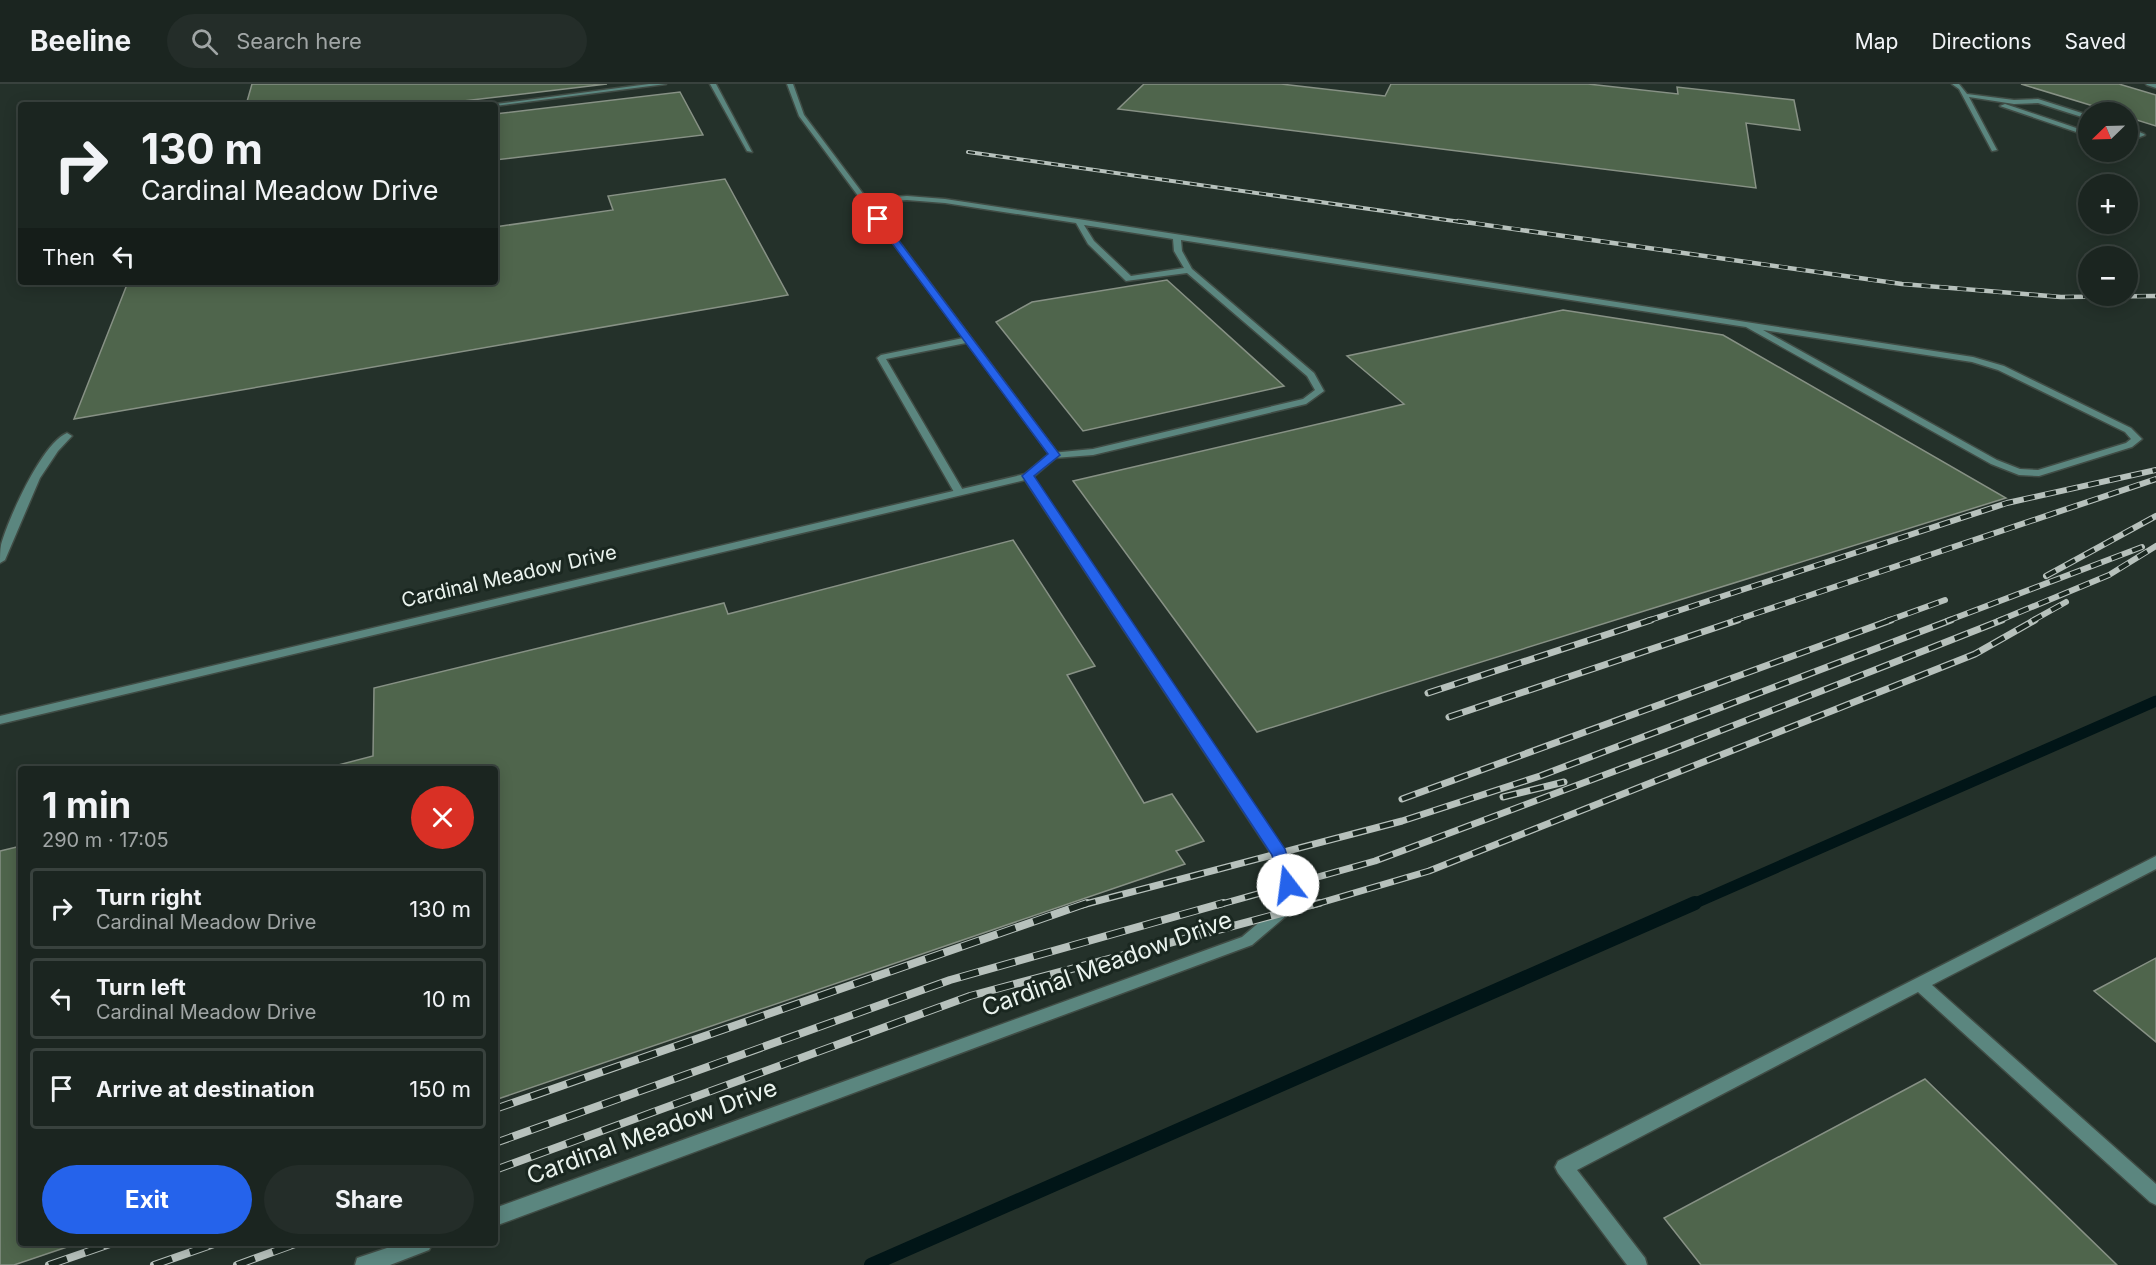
<!DOCTYPE html>
<html lang="en">
<head>
<meta charset="utf-8">
<style>
  body { margin:0; font-family:Inter,sans-serif; background:#242d29; color:#f1f3f6; height:100vh; display:flex; flex-direction:column; font-size:22px; white-space:nowrap }
  * { box-sizing:border-box; margin:0 }
  p { font-size:20px; color:#a0a5a5 }
  .icon { flex:none; width:33px; height:33px; fill:none; stroke:currentColor; stroke-width:2; stroke-linecap:round; stroke-linejoin:round }
  .map { position:relative; flex:1; overflow:hidden }
  .sheet { position:absolute; left:18px; top:682px; width:480px; height:480px; display:flex; flex-direction:column; background:#1b2520; border-radius:6px; box-shadow:0 3px 15px #0003,0 0 0 2px #39423e }
  .sheet>* { flex:none }
  .banner { position:absolute; left:18px; top:18px; width:480px; height:183px; border-radius:6px; box-shadow:0 3px 15px #0003,0 0 0 2px #39423e; background:#1b2520; color:#f1f3f6; overflow:hidden }
  .needle { width:39px; rotate:247deg }
  .controls { position:absolute; left:2078px; top:18px; display:grid; gap:12px }
  .controls a { display:grid; place-items:center; width:60px; height:60px; border-radius:50%; background:#1b2520; box-shadow:0 3px 15px #0003,0 0 0 2px #39423e; font-size:30px }
  .pin { position:absolute; display:grid; place-items:center; width:51px; height:51px; color:#fff; margin:-26px; border-radius:12px; box-shadow:0 3px 9px #0006 }
  .me { position:absolute; width:66px; margin:-33px; rotate:345deg; stroke-linejoin:round; filter:drop-shadow(0 0 4px #0008) }
  .turn { display:flex; align-items:center; gap:21px; height:126px; padding:0 24px; font-size:27px }
  .turn .icon { width:78px; height:78px; stroke-width:2.5 }
  .turn b { display:block; font-size:42px; line-height:51px }
  .then { display:flex; align-items:center; height:57px; padding:0 24px; background:#0003; gap:12px; font-size:22px }
  .round { display:grid; place-items:center; flex:none; width:63px; height:63px; border-radius:32px; background:#242d29 }
  .head { display:flex; align-items:center; justify-content:space-between; height:102px; padding:0 24px }
  h1 { font-size:36px; font-weight:700; line-height:45px }
  .action { display:flex; gap:12px; margin-top:auto; padding:12px 24px }
  .action a { flex:1; height:69px; border-radius:36px; background:#2563eb; color:#fff; font-size:24px; font-weight:700; line-height:69px; text-align:center }
  .action a+a { background:#242d29; color:#f1f3f6 }
  ul { padding:0; list-style:none }
  li { display:flex; align-items:center; gap:18px; height:81px; margin:0 12px 9px; padding:0 12px; border:3px solid #39423e; border-radius:6px }
  li div { flex:1 }
  li b { display:block; font-size:22px }
  li em { font-style:normal }
  header { display:flex; align-items:center; gap:36px; box-sizing:border-box; height:84px; padding:0 30px; background:#1b2520; border-bottom:2px solid #39423e }
  header strong { font-size:28px }
  nav { display:flex; gap:33px; margin-inline-start:auto; font-size:21px }
  .search { width:420px; height:54px; background:#242d29; display:flex; align-items:center; gap:15px; box-sizing:border-box; padding:0 21px; border-radius:33px; color:#a0a5a5; font-size:22px }
  .map>svg:first-child { display:block }
  .lines { fill:none; stroke-linecap:round; stroke-linejoin:round }
  .stream-far1 { stroke:#011517; stroke-width:11 }
  .stream { stroke:#011517; stroke-width:14 }
  .building { fill:#4f654c; stroke:#879185; stroke-width:1.5 }
  .lane-casing { stroke:#404c45; stroke-width:3 }
  .street-casing { stroke:#404c45; stroke-width:3 }
  .lane { fill:#5b867f; fill-rule:evenodd }
  .street { fill:#5b867f; fill-rule:evenodd }
  .rail-far4-casing { stroke:#b7c1bc; stroke-width:4 }
  .rail-far3-casing { stroke:#b7c1bc; stroke-width:4.5 }
  .rail-far2-casing { stroke:#b7c1bc; stroke-width:6 }
  .rail-far1-casing { stroke:#b7c1bc; stroke-width:7 }
  .rail-casing { stroke:#b7c1bc; stroke-width:8 }
  .rail-far4 { stroke:#1a2720; stroke-width:2; stroke-dasharray:7; stroke-linecap:butt }
  .rail-far3 { stroke:#1a2720; stroke-width:3; stroke-dasharray:9; stroke-linecap:butt }
  .rail-far2 { stroke:#1a2720; stroke-width:4; stroke-dasharray:11; stroke-linecap:butt }
  .rail-far1 { stroke:#1a2720; stroke-width:4.5; stroke-dasharray:14; stroke-linecap:butt }
  .rail { stroke:#1a2720; stroke-width:6; stroke-dasharray:19; stroke-linecap:butt }
  .route { fill:#2563eb; stroke:#184099; stroke-width:1.5 }
  .labels { text-anchor:middle; stroke-width:6; stroke-linejoin:round; paint-order:stroke }
  .street-label { font-size:20px; fill:#eaf3ee; stroke:#1a2720 }
  .near-street-label { font-size:24px; fill:#eaf3ee; stroke:#1a2720 }
</style>
</head>
<body>
<header>
<strong>Beeline</strong>
<div class="search"><svg class="icon" aria-label="search" viewBox="0 0 24 24"><circle cx="10" cy="10" r="6"/><path d="M15 15l6 6"/></svg>Search here</div>
<nav><a>Map</a><a>Directions</a><a>Saved</a></nav>
</header>
<div class="map">
<svg width="2156" height="1181" viewBox="0 0 2156 1181">
  <rect width="100%" height="100%" fill="#24312a"/>
  <g class="lines">
    <polyline class="stream-far1" points="1691,821 2156,617"/>
    <polyline class="stream" points="871,1181 1695,819"/>
  </g>
  <g class="building">
    <polygon points="252,0 607,0 429,21 246,21"/>
    <polygon points="1144,0 1281,0 1385,12 1391,0 1588,0 1678,10 1677,3 1794,16 1800,46 1746,39 1756,104 1118,25"/>
    <polygon points="2021,0 2119,0 2156,11 2156,42 2127,33 2127,28 2113,28"/>
    <polygon points="680,8 703,51 495,76 495,30"/>
    <polygon points="725,95 788,211 74,335 128,198 495,198 495,143 613,126 608,112"/>
    <polygon points="1167,196 1284,302 1083,347 996,238 1032,218"/>
    <polygon points="1563,226 1723,251 2006,414 1257,648 1073,397 1404,320 1347,272"/>
    <polygon points="1013,456 1095,582 1067,591 1144,719 1172,710 1204,757 1176,767 1185,780 495,1016 495,686 319,686 373,672 374,604 724,519 728,530"/>
    <polygon points="21,762 21,1160 76,1160 14,1181 0,1181 0,767"/>
    <polygon points="2156,874 2156,958 2094,907"/>
    <polygon points="1925,995 2117,1181 1701,1181 1664,1134"/>
  </g>
  <g class="lines">
    <g class="lane-casing">
      <g id="lane">
        <polygon points="649,0 666,0 495,22 488,21"/>
        <polygon points="710,0 716,0 752,68 747,67"/>
        <polygon points="1952,0 1959,0 1967,10 2014,16 2038,15 2088,31 2088,35 2038,19 2014,20 1969,13 1997,66 1992,67 1959,5"/>
        <polygon points="2146,0 2156,0 2156,4 2147,1"/>
        <polygon points="2005,20 2088,48 2088,52 2000,22"/>
        <polygon points="2127,43 2144,50 2145,51 2127,58 2127,54 2136,51 2127,47"/>
        <path d="M907,112L945,115L1078,135L1973,273L2004,282L2131,344L2142,355L2132,363L2039,392L2019,391L1991,380L1746,243L1181,156L1182,167L1192,185L1314,289L1324,307L1306,320L1093,371L1054,374L1049,371L1051,369L1093,365L1303,315L1315,306L1307,292L1187,189L1126,197L1088,160L1076,139L945,119L907,116L864,119L861,117L864,115ZM1084,141L1173,155L1174,167L1184,184L1131,192L1094,157ZM1763,246L1972,278L1998,286L2125,348L2131,355L2126,359L2038,386L2020,385L1997,376Z"/>
        <polygon points="968,253 971,254 971,258 886,275 964,408 959,411 954,408 877,274 881,271"/>
        <path d="M67,349L72,352L58,367L40,394L5,476L0,479C0,473 0,466 1,461C8,435 42,359 67,349Z"/>
        <polygon points="2156,772 2156,785 1932,901 2156,1100 2156,1121 2150,1118 1918,908 1577,1086 1645,1174 1647,1181 1627,1181 1558,1089 1555,1083 1558,1077"/>
      </g>
    </g>
    <g class="street-casing">
      <g id="street">
        <path d="M787,0H793L804,31L1059,371L1033,393L1284,766C1295,788 1297,810 1286,832L1252,861L495,1142V1124L1242,853L1275,825L1281,801L1272,771L1025,396L0,640V632L1025,390L1049,370L799,32Z"/>
        <polygon points="399,1160 432,1160 429,1166 390,1181 355,1181 357,1174"/>
      </g>
    </g>
    <use href="#lane" class="lane"/>
    <use href="#street" class="street"/>
    <g class="rail-far4-casing">
      <polyline id="rail-far4" points="968,68 1468,139"/>
    </g>
    <g class="rail-far3-casing">
      <polyline id="rail-far3" points="1458,137 1902,200 2061,213 2156,212"/>
    </g>
    <g class="rail-far2-casing">
      <g id="rail-far2">
        <polyline points="2046,492 2156,432"/>
        <polyline points="1647,537 2007,419 2156,386"/>
        <polyline points="1733,537 2156,395"/>
        <polyline points="1887,537 1945,516"/>
        <polyline points="1947,537 2142,463"/>
        <polyline points="1998,537 2109,491 2156,462"/>
        <polyline points="2032,537 2066,518"/>
      </g>
    </g>
    <g class="rail-far1-casing">
      <g id="rail-far1">
        <polyline points="1428,609 1651,536"/>
        <polyline points="1449,633 1738,536"/>
        <polyline points="1503,713 1564,698"/>
        <polyline points="1402,715 1891,536"/>
        <polyline points="1082,821 1402,737 1540,692 1951,536"/>
        <polyline points="1218,821 1375,777 1671,666 2002,536"/>
        <polyline points="1313,821 1429,787 1975,570 2035,536"/>
      </g>
    </g>
    <g class="rail-casing">
      <g id="rail">
        <polyline points="495,1025 1087,819"/>
        <polyline points="495,1059 950,896 1223,819"/>
        <polyline points="495,1086 970,912 1319,819"/>
        <polyline points="49,1181 110,1160"/>
        <polyline points="154,1181 214,1160"/>
        <polyline points="237,1181 295,1160"/>
      </g>
    </g>
    <use href="#rail-far4" class="rail-far4"/>
    <use href="#rail-far3" class="rail-far3"/>
    <use href="#rail-far2" class="rail-far2"/>
    <use href="#rail-far1" class="rail-far1"/>
    <use href="#rail" class="rail"/>
  </g>
  <polygon class="route" points="878,132 881,133 1060,371 1034,392 1285,765 1296,801 1293,805 1288,807 1282,805 1272,771 1022,392 1048,370 875,136 874,135"/>
  <g class="labels">
    <g class="street-label">
      <text transform="translate(509 492) rotate(-13)" y="7">Cardinal Meadow Drive</text>
    </g>
    <g class="near-street-label">
      <text transform="translate(1107 880) rotate(-20)" y="8">Cardinal Meadow Drive</text>
      <text transform="translate(652 1048) rotate(-20)" y="8">Cardinal Meadow Drive</text>
    </g>
  </g>
</svg>
<div class="controls">
<a><svg class="needle" viewBox="-14 -14 28 28"><path d="M0-13l5 13h-10z" fill="#e53935"/><path d="M0 13l5-13h-10z" fill="#a0a5a5"/></svg></a>
<a>+</a>
<a>−</a>
</div>
<div class="pin" style="left:878px;top:135px;background:#d93025"><svg class="icon" aria-label="arrive" viewBox="0 0 24 24"><path d="M6 21V4h12l-3 4 3 4H6"/></svg></div>
<svg class="me" style="left:1288px;top:801px" viewBox="-20 -20 40 40"><circle r="19" fill="#fff"/><path d="M0-13L10 11 0 6-10 11z" fill="#2563eb"/></svg>
<div class="banner">
<div class="turn"><svg class="icon" aria-label="right" viewBox="0 0 24 24"><path d="M7 20v-9h11M14 6l5 5-5 5"/></svg><div><b>130 m</b>Cardinal Meadow Drive</div></div>
<div class="then">Then<svg class="icon" aria-label="left" viewBox="0 0 24 24"><path d="M17 20v-9H6M10 6l-5 5 5 5"/></svg></div>
</div>
<section class="sheet">
<div class="head"><div><h1>1 min</h1><p>290 m · 17:05</p></div><a class="round" style="background:#d93025;color:#fff"><svg class="icon" aria-label="close" viewBox="0 0 24 24"><path d="M6 6l12 12M18 6L6 18"/></svg></a></div>
<ul>
<li><svg class="icon" aria-label="right" viewBox="0 0 24 24"><path d="M7 20v-9h11M14 6l5 5-5 5"/></svg><div><b>Turn right</b><p>Cardinal Meadow Drive</p></div><em>130 m</em></li>
<li><svg class="icon" aria-label="left" viewBox="0 0 24 24"><path d="M17 20v-9H6M10 6l-5 5 5 5"/></svg><div><b>Turn left</b><p>Cardinal Meadow Drive</p></div><em>10 m</em></li>
<li><svg class="icon" aria-label="arrive" viewBox="0 0 24 24"><path d="M6 21V4h12l-3 4 3 4H6"/></svg><div><b>Arrive at destination</b></div><em>150 m</em></li>
</ul>
<div class="action"><a>Exit</a><a>Share</a></div>
</section>
</div>
</body>
</html>
